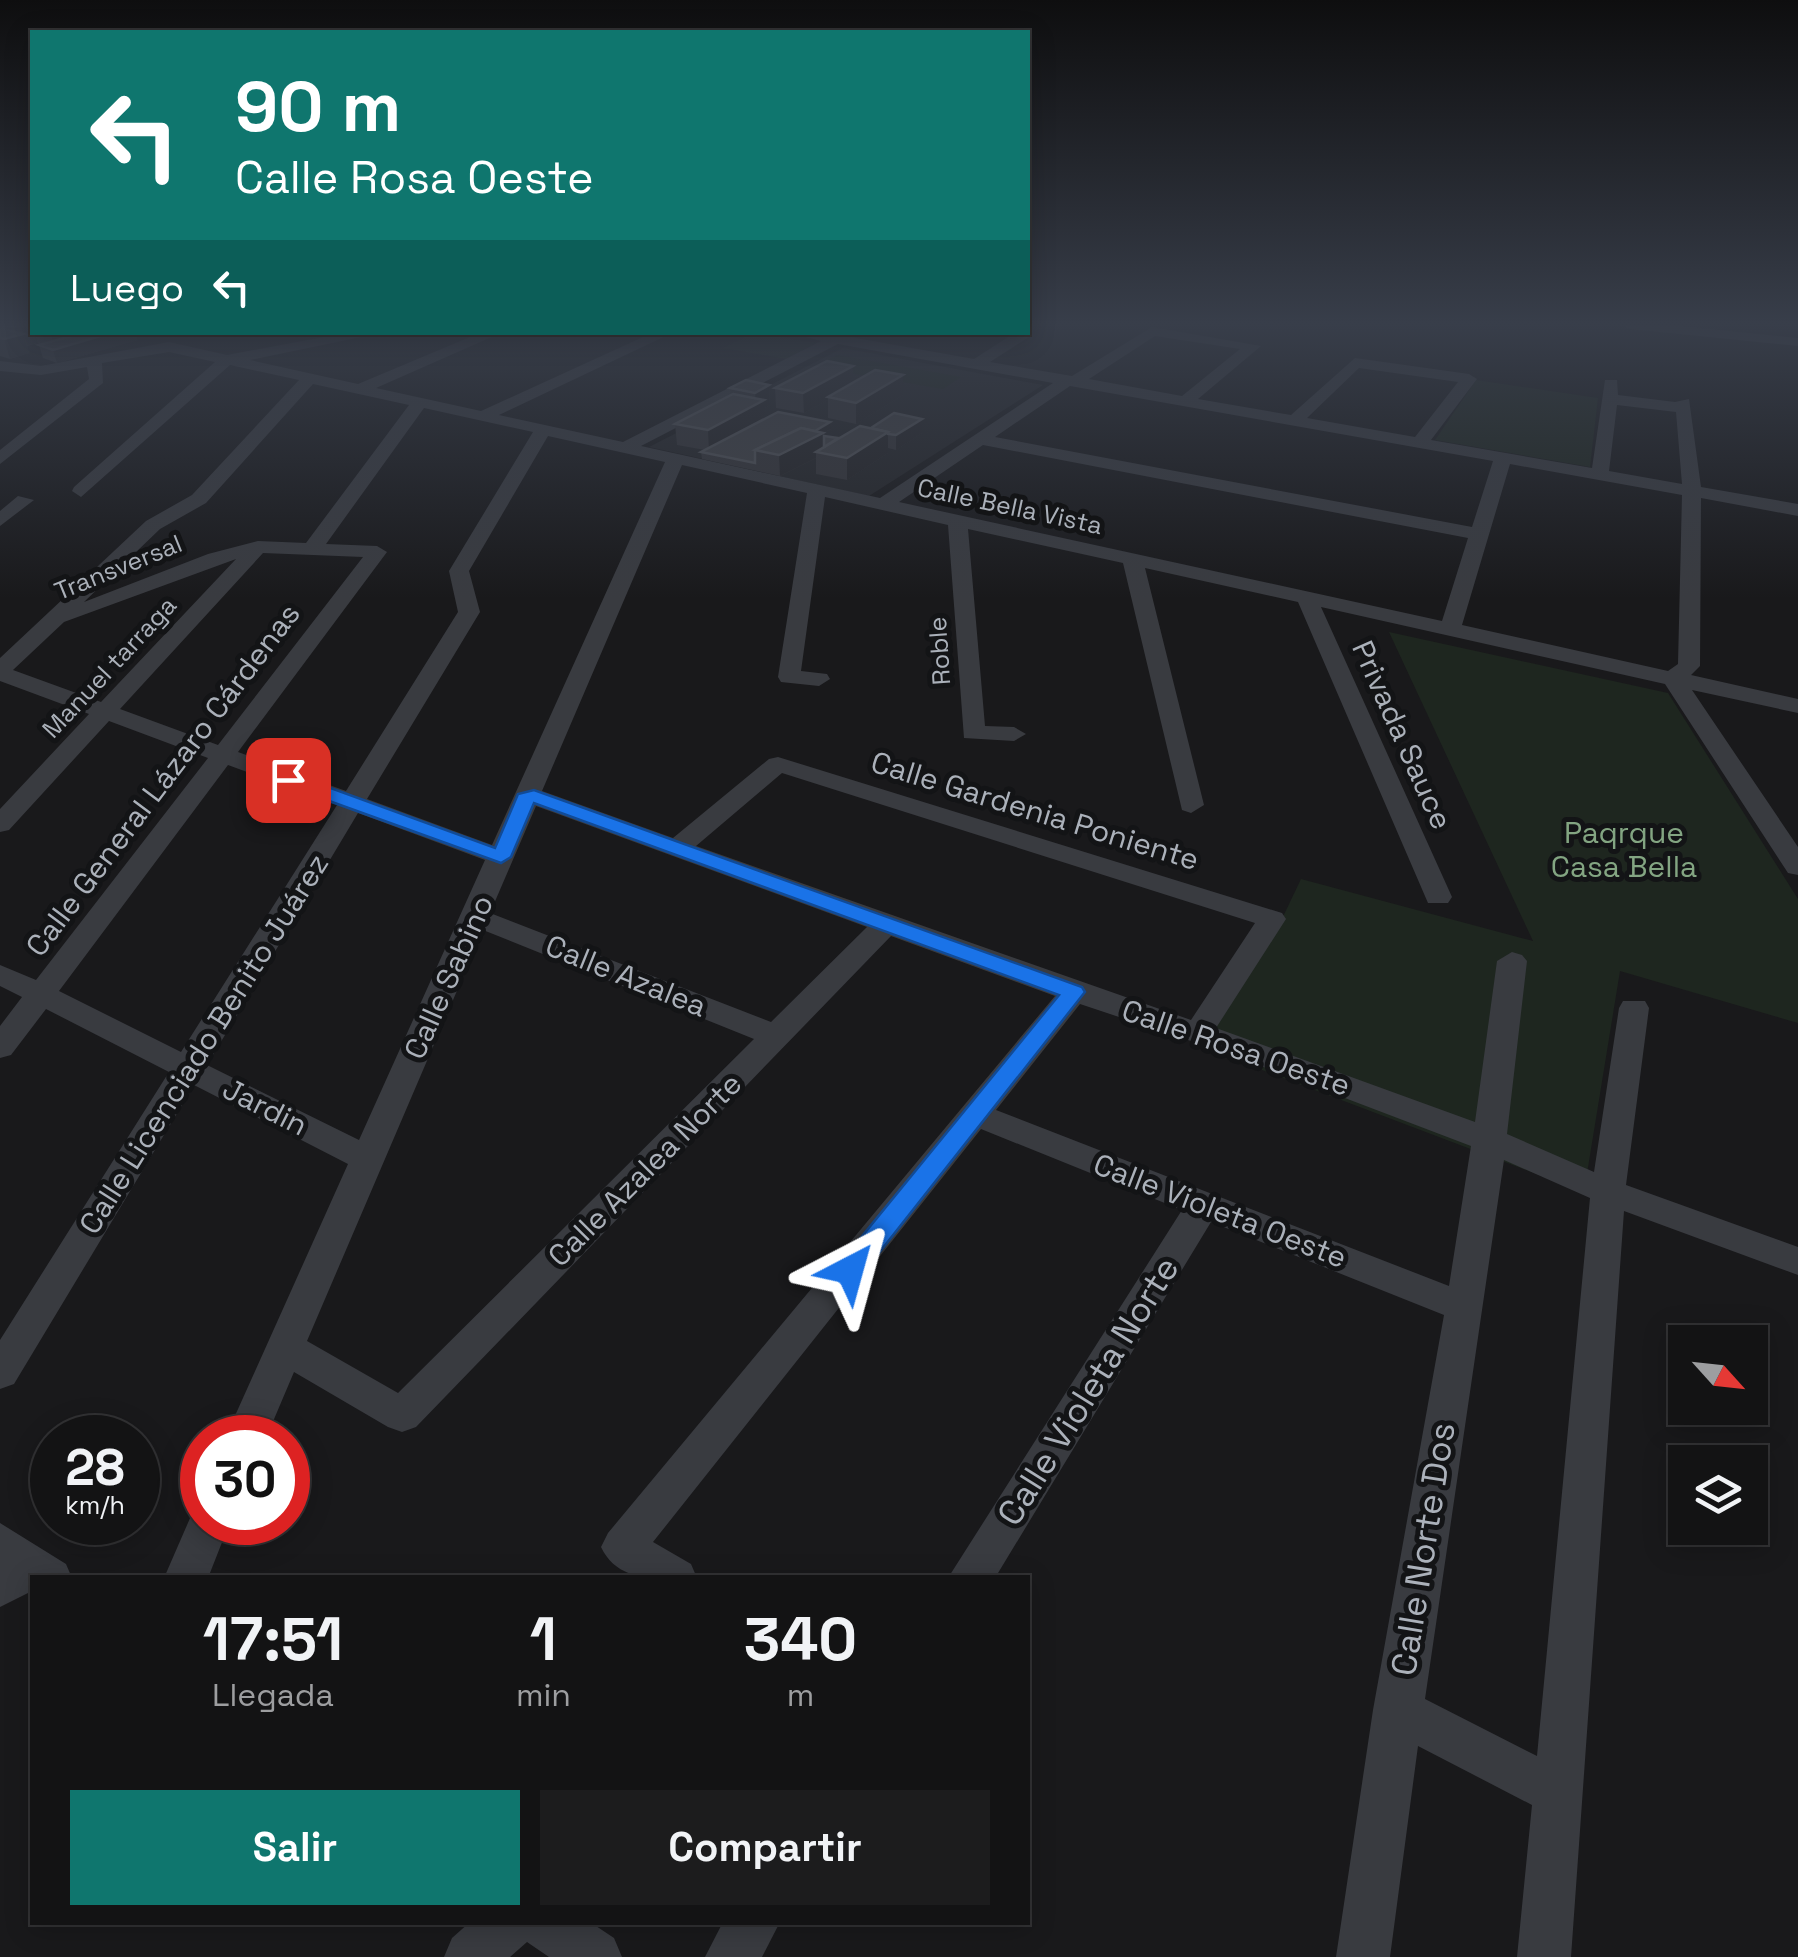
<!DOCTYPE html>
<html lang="es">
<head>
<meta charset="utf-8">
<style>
  body { margin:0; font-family:"Space Grotesk",sans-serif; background:#1c1c1d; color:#f1f3f6; height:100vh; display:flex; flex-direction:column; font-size:38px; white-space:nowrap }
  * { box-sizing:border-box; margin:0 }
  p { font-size:32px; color:#9d9ea0 }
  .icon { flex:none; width:55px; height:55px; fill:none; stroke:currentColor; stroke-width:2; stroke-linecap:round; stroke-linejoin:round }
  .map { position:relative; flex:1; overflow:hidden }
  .drawer { position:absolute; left:30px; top:1575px; width:1000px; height:350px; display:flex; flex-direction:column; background:#131314; border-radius:0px; box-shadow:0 5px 25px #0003,0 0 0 2px #323234 }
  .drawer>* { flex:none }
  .hud { position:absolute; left:30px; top:30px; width:1000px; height:305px; border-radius:0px; box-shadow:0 5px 25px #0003,0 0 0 2px #323234; background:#0f766e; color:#fff; overflow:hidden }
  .needle { width:65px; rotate:117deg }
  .controls { position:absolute; left:1668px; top:1325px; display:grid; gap:20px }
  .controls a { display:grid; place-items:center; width:100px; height:100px; border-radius:0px; background:#131314; box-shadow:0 5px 25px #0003,0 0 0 2px #323234; font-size:50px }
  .speed { position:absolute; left:30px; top:1415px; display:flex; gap:20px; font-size:50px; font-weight:700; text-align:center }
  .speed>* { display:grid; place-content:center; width:130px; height:130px; border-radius:50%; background:#131314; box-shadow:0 5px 25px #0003,0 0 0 2px #323234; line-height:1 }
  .speed small { font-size:25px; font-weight:400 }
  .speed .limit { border:15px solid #d22; background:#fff; color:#111 }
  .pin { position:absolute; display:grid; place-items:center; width:85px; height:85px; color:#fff; margin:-42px; border-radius:20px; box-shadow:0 5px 15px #0006 }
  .me { position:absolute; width:110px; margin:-55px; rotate:39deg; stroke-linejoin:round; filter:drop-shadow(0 0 8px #0008) }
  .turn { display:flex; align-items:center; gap:35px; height:210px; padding:0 40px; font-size:45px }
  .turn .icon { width:130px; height:130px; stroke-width:2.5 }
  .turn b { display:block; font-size:70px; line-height:85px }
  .then { display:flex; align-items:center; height:95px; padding:0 40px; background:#0003; gap:20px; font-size:38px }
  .eta { display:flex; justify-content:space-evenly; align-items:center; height:170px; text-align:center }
  .eta b { font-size:60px; font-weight:700; line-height:70px }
  .action { display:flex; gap:20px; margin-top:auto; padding:20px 40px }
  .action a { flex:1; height:115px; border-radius:0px; background:#0f766e; color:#fff; font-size:40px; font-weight:700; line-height:115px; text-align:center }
  .action a+a { background:#1c1c1d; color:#f1f3f6 }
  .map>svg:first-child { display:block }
  .built { fill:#242528 }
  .green { fill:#1e261f }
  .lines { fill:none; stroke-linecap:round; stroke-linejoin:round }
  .minor { fill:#393b40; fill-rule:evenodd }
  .wall { fill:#353539 }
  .shaded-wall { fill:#242427 }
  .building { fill:#424347; stroke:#525459; stroke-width:2.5 }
  .route { fill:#1a73e8; stroke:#114b97; stroke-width:2.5 }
  .labels { text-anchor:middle; stroke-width:10; stroke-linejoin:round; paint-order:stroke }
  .far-street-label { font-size:25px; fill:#abb1ba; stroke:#131416 }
  .street-label { font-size:30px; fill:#abb1ba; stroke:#131416 }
  .park-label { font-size:30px; fill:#83a582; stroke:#131416 }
  .near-street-label { font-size:35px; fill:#abb1ba; stroke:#131416 }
</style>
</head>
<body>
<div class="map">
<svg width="1798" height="1957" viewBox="0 0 1798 1957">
  <rect width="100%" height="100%" fill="#19191b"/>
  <polygon class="built" points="843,348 1043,385 869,496 649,447"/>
  <g class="green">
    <polygon points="754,333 816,343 786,359 723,348"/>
    <polygon points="837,355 961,377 943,389 815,367"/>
    <polygon points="1476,380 1598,398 1590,467 1435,440"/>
    <polygon points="1389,632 1668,693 1798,899 1798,1023 1620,971 1584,1192 1199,1046 1280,923 1301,879 1533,941"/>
  </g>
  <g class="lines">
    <g class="minor">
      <polygon points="1623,325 1672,325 1798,338 1798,346 1630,329"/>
      <path d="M1152,327L1261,346L1198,399L1291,415L1355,358L1469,374L1477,379L1431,440L1592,468L1605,380H1617L1618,395L1675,402L1689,399L1701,487L1798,504V516L1701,498L1700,666L1691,675L1798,699V713L1692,690L1798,847V875L1788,873L1665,684L1321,607L1452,897L1448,903H1428L1298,602L1145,568L1204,805L1191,813L1182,810L1123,563L968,529L985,726L1014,727L1026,734L1014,741L964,738L948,525L825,497L801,671L827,674L830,679L819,686L781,682L778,677L807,493L682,465L542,791L673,838L769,759L778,757L1282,913L1286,919L1216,1028L1475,1122L1497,961L1512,952L1522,955L1527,961L1507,1134L1594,1172L1619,1008L1623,1001H1645L1649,1008L1626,1185L1798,1247V1275L1624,1211L1571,1957H1517L1532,1805L1418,1746L1390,1957H1336L1373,1710L1444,1315L1211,1222L995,1578H948L1182,1210L981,1129L653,1542L691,1564L697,1578C661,1578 619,1585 601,1547L608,1533L1055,996L891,936L416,1427L402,1432L388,1427L294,1372L266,1438H225L348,1164L194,1085L14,1384L0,1389V1340L169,1072L46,1009L11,1055L0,1058V1026L22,997L0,986V965L36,980L208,758L109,721L9,830L0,832V809L89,714L0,681V658L146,521L192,495L299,380L230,365L81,497L72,491L74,487L215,362L169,352L102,363L103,383L0,464V450L89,379L87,367L41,375L0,371V361L41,366L169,342L227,355L351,332H385L250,360L358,384L482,332H503L376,388L481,411L654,332H674L499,415L623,442L821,341L787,332H822L974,359L1016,332H1028V328L1032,335L990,362L1072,376ZM1155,336L1240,349L1182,396L1089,379ZM838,344L1053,383L880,498L641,446ZM1359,368L1458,382L1415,437L1307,418ZM313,384L409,405L306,543L258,541L208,554L84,602L160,529L206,503ZM1070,386L1493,461L1472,527L995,437ZM1617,405L1676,412L1682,484L1609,471ZM424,408L533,432L449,571L458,612L346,791L238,752L387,552L377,546L326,544ZM548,436L665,462L492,845L367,799L480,612L469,571ZM983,445L1468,538L1442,621L899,502ZM1510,464L1682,495L1678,664L1668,671L1462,625ZM263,553L363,557L218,745L120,709ZM236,559L101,702L13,670L64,622ZM228,765L337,805L181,1052L59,991ZM782,773L1255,923L1191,1020L696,846ZM536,806L867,927L771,1022L490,913ZM358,813L485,860L359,1140L207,1065ZM483,930L754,1039L398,1393L307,1341ZM1080,1004L1224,1052L1471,1146L1449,1286L996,1110ZM1504,1160L1590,1198L1537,1756L1425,1699Z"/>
      <polygon points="18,496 34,500 0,526 0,511"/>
      <polygon points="202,1506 202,1522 230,1522 208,1578 164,1578 194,1509"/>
      <polygon points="0,1523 66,1564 72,1578 32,1578 32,1591 0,1607"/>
      <polygon points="470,1922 590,1922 614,1938 622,1957 549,1957 527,1942 510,1957 444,1957 452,1938"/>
      <polygon points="723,1922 780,1922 762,1957 705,1957"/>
    </g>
  </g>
  <g class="wall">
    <polygon points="0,325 27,325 32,332 135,332 137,340 57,363 43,358 39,345 41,345 38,343 27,346 29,353 10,359 0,356"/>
    <polygon points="853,383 903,395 856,424 828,418 828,400 804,413 776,408 775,388"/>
    <polygon points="769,385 770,405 765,408 765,418 831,429 823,433 824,436 838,438 871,428 922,419 922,433 896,450 888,448 888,453 847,480 816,474 816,458 780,476 702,459 701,452 705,450 677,445 675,424 731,395 730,388"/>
  </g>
  <g class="shaded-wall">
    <polygon points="27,325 32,325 32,332 34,332 38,343 27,345 21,326"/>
    <polygon points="40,332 108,332 55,347 51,335"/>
    <polygon points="114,332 135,332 137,340 57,363 53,350"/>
    <polygon points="23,334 29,353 10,359 4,339"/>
    <polygon points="853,366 853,386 828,397 828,400 804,413 803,393"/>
    <polygon points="903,375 903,395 856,424 856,403"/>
    <polygon points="769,385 770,405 765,408 765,421 709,451 708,430 756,405 755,393"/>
    <polygon points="922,419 922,433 896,450 896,435"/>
    <polygon points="830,422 831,429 823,433 824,454 816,452 816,458 780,476 779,455 774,454"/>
    <polygon points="888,432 888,453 847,480 847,458"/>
  </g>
  <g class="building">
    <polygon points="0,325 27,325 0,327"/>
    <polygon points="0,328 23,334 4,339 0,338"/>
    <polygon points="86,332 114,332 53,350 39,345"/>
    <polygon points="827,361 853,366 803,393 775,388"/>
    <polygon points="875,370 903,375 856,403 828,397"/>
    <polygon points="746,380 769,385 755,393 730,388"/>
    <polygon points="733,394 764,400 708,430 675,424"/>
    <polygon points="778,412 830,422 815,431 801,428 755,450 755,463 701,452"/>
    <polygon points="894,413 922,419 896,435 888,434 888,432 871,428"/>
    <polygon points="860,426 888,432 847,458 816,452"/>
    <polygon points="801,428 823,433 779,455 755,450"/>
    <polygon points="824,436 838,438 824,447"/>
  </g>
  <linearGradient id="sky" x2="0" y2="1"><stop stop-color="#0e0e0f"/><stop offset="0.54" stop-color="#383e4a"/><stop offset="1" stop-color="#383e4a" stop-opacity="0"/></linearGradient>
  <rect width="1798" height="599" fill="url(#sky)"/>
  <polygon class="route" points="282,775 295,775 495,848 518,794 534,790 1082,987 1085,992 860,1277 850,1280 837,1270 841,1262 1059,995 534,803 511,857 501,863 282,784"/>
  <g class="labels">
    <g class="far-street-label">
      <text transform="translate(1010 506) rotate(12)" y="9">Calle Bella Vista</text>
      <text transform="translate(118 567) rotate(-22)" y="9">Transversal</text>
      <text transform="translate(939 651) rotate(-94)" y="9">Roble</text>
      <text transform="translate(109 667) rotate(-47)" y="9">Manuel tarraga</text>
    </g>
    <g class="street-label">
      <text transform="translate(1402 735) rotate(66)" y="10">Privada Sauce</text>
      <text transform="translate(163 780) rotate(-53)" y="10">Calle General Lázaro Cárdenas</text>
      <text transform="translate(1035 811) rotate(17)" y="10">Calle Gardenia Poniente</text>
      <text transform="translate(626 976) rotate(22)" y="10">Calle Azalea</text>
      <text transform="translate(449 977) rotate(-66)" y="10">Calle Sabino</text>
      <text transform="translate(204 1044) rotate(-58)" y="10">Calle Licenciado Benito Juárez</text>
      <text transform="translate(1236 1048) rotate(19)" y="10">Calle Rosa Oeste</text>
      <text transform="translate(265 1107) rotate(27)" y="10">Jardin</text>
      <text transform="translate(645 1170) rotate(-45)" y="10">Calle Azalea Norte</text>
      <text transform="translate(1220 1211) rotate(21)" y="10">Calle Violeta Oeste</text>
    </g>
    <g class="park-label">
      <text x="1624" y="843">Paqrque<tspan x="1624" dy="34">Casa Bella</tspan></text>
    </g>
    <g class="near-street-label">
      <text transform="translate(1088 1391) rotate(-58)" y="12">Calle Violeta Norte</text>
      <text transform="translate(1423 1549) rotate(-81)" y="12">Calle Norte Dos</text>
    </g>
  </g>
</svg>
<div class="controls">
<a><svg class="needle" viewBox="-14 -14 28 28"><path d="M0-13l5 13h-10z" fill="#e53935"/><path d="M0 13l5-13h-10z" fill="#9d9ea0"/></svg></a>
<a><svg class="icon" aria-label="layers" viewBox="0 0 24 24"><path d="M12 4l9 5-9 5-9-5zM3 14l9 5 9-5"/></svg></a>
</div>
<div class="speed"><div>28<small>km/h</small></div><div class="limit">30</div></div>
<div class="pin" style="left:288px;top:780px;background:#d93025"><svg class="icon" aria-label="arrive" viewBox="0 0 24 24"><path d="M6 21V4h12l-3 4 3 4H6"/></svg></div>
<svg class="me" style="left:850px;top:1270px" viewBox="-20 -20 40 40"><path d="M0-17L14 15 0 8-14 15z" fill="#1a73e8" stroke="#fff" stroke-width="4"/></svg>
<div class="hud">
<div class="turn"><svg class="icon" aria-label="left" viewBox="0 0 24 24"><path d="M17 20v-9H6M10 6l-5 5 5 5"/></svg><div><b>90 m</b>Calle Rosa Oeste</div></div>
<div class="then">Luego<svg class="icon" aria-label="left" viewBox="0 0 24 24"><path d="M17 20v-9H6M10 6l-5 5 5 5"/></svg></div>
</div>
<section class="drawer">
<div class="eta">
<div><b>17:51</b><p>Llegada</p></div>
<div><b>1</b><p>min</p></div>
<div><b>340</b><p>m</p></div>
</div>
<div class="action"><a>Salir</a><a>Compartir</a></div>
</section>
</div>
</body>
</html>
